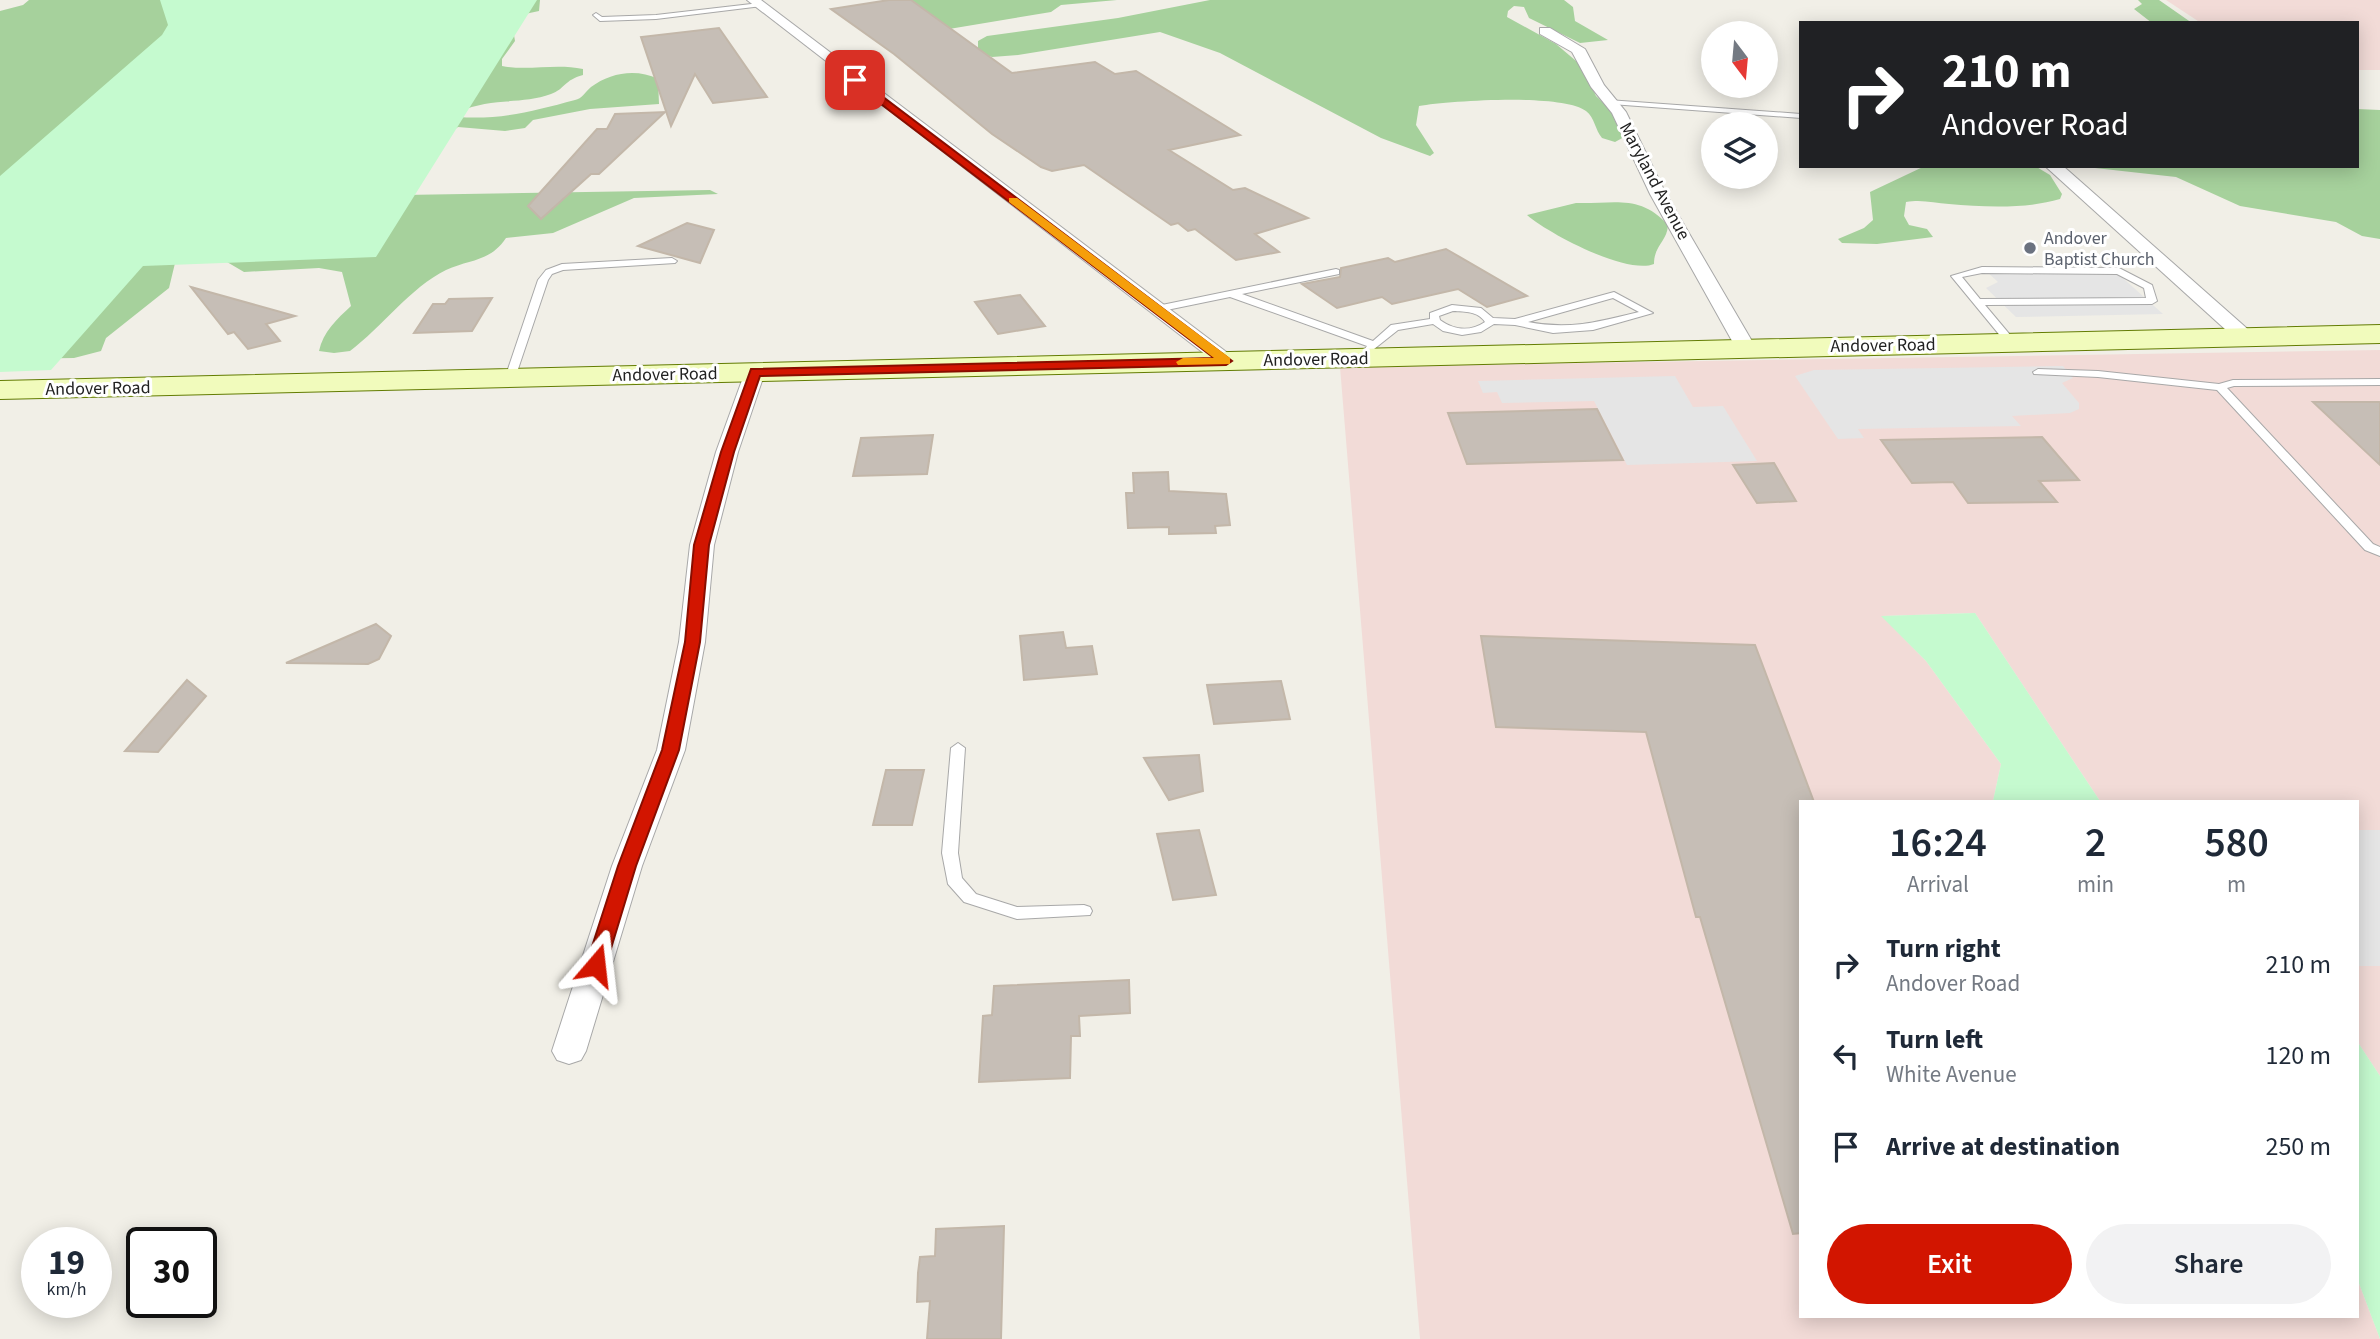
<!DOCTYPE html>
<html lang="en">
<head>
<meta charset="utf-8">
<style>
  body { margin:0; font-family:"Source Sans 3",sans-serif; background:#f2f2f3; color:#1f2937; height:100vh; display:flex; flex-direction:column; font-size:26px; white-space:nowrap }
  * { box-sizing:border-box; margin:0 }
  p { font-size:23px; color:#747a83 }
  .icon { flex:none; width:38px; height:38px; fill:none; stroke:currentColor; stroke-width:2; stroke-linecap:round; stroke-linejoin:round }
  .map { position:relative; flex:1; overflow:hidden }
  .sheet { position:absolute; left:1799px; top:800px; width:560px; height:518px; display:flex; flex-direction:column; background:#fff; border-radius:0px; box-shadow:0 4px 18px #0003 }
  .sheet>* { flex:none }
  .top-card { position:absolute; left:1799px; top:21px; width:560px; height:147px; border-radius:0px; box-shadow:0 4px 18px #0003; background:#202124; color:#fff; overflow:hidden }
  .needle { width:46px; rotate:164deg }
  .controls { position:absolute; left:1701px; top:21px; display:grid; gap:14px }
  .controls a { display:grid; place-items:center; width:77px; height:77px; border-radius:50%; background:#fff; box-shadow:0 4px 18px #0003; font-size:35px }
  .speed { position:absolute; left:21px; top:1227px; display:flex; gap:14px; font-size:35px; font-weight:700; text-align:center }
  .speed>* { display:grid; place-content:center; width:91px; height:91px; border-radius:50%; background:#fff; box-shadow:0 4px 18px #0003; line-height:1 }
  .speed small { font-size:18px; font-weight:400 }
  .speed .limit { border:4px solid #111; border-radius:10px; background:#fff; color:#111 }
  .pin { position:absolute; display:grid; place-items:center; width:60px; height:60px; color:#fff; margin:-30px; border-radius:14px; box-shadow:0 4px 10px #0006 }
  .me { position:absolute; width:77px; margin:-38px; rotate:17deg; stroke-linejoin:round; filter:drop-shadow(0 0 5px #0008) }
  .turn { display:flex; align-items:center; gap:24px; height:147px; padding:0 28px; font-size:32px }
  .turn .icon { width:91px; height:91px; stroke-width:2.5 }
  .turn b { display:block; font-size:49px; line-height:60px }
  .eta { display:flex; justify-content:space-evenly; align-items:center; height:119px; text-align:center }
  .eta b { font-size:42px; font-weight:600; line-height:49px }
  .cta { display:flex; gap:14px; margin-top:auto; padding:14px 28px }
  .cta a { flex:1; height:80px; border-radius:42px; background:#d21500; color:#fff; font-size:28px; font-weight:600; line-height:80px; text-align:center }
  .cta a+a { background:#f2f2f3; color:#1f2937 }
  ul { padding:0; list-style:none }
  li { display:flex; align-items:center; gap:21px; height:91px; padding:0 28px }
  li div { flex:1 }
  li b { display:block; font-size:26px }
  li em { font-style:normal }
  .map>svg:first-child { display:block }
  .commercial { fill:#f2dbd7 }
  .forest { fill:#a6d19c }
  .park { fill:#c5facf }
  .parking { fill:#e5e5e5 }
  .building { fill:#c6beb6; stroke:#c3b7a9; stroke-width:2 }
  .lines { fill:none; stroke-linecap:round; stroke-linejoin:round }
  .lane-casing { stroke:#a8a8a8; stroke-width:2 }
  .street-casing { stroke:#a8a8a8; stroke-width:2 }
  .secondary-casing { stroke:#637c03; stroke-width:2 }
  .lane { fill:#fff; fill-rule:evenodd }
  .street { fill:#fff; fill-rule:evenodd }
  .secondary { fill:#f1fbbc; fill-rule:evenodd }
  .route { fill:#d21500; stroke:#880e00; stroke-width:2 }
  .slow { fill:#f59e0b }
  .worship-dot { fill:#6b7280; stroke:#fff; stroke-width:2.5 }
  .labels { text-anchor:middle; stroke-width:6; stroke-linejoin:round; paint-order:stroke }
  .far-street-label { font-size:18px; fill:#212121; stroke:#fff }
  .far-worship-label { font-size:18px; fill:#5b616d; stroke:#fff; text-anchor:start }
</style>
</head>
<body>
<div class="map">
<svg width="2380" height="1339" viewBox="0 0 2380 1339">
  <rect width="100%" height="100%" fill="#f1efe7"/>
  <g class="commercial">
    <polygon points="2166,0 2380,0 2380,70 2357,70 2357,23 2201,23"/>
    <polygon points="2380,350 2380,1076 2357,1041 2357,802 2100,801 1975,613 1882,616 1926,661 2001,764 1993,801 1801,802 1801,1316 2357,1316 2357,1278 2380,1339 1420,1339 1340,367"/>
  </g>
  <g class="forest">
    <polygon points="29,0 219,0 0,188 0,11 23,5"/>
    <path d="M245,0H540L539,11L511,17L515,41L502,59V66C529,71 556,63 583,69V75C564,80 565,89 551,94C521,105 490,97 459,112L458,117C501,120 534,111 575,100C582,99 585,92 591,87C610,73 636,68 658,79L659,104L590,109L533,120L525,128L505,131L458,127L451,132L403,195L710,190L718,194L634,198L553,233L506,238C490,262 470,259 446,270C411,287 381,328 350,351L334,353L319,351C323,332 337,319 351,306L342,272L319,268L244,272L227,262L176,259L169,288L106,338L101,351L74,358L0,359Z"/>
    <polygon points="894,0 1117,0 1061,5 1051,12 937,31"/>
    <path d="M1210,0H1564L1573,7L1575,21L1608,40L1580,43L1529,18L1524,7L1514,6L1508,11L1507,17L1556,44L1582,66L1596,96L1609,108L1626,136L1615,142L1602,138C1595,130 1595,118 1586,111C1562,93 1450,101 1419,106L1416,125L1434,153L1430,156L1381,138L1220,53L1160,32L1018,55L992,57L978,52V41L987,36L1118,18Z"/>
    <polygon points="2138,0 2159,0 2192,23 2152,23 2134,9 2142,4"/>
    <polygon points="2357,109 2380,110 2380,239 2362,236 2336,222 2240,206 2176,177 2077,166 2357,166"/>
    <path d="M1925,166H2035L2050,175L2062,194L2060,199C2027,209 1984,207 1949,204C1934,203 1922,199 1906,202L1904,216L1909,225L1927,229L1933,237L1877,244L1842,243L1838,239L1864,228L1873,220L1870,192Z"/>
    <path d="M1576,203C1615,204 1640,194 1668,225C1667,242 1654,245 1654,264C1627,275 1549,234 1527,215Z"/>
  </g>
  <g class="park">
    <polygon points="160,0 537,0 376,257 143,266 51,370 0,372 0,176 162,35 168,25"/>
    <polygon points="1975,613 2100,801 1993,801 2001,764 1926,661 1881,616"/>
    <polygon points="2357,1041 2380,1076 2380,1339 2357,1278"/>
  </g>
  <g class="parking">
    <polygon points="1986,271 2115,271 2163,314 2016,317 1986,288 1998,282"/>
    <polygon points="2063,366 2073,378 2062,383 2079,403 2079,409 2070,413 2012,416 2021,426 1858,429 1864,438 1838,439 1795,376 1814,370"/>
    <polygon points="1675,376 1693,407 1723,406 1757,461 1627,465 1594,401 1502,403 1497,392 1483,393 1478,381"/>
    <rect x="2357" y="830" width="23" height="136"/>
  </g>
  <g class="building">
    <polygon points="889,0 911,0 1012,73 1095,62 1115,74 1136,71 1240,135 1169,150 1233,190 1245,188 1308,218 1255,234 1279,252 1236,260 1195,229 1188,231 1178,223 1171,225 1084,165 1052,171 1041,167 992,134 894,54 831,9"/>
    <polygon points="719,28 767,97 713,103 695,74 671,126 641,37"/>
    <polygon points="665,112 599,174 591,174 541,219 528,206 597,129 607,129 615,114"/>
    <polygon points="687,223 714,230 700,263 638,246"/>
    <polygon points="1446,249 1527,296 1487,307 1458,289 1392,304 1382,297 1337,308 1302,284 1340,277 1341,268 1388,258 1395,262"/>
    <polygon points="191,287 295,316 266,324 280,341 248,349 234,332 228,334"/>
    <polygon points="1020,295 1045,326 998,334 975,302"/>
    <polygon points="492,298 472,331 414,333 433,304 445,304 449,299"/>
    <polygon points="2313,402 2380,402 2380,465"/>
    <polygon points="1597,409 1623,460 1467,464 1448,413"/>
    <polygon points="933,435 927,474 853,476 861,438"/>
    <polygon points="2042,437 2079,480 2039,481 2057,502 1968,503 1953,482 1912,483 1881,440"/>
    <polygon points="1774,463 1796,501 1757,503 1733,465"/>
    <polygon points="1168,472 1169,491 1226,494 1230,525 1215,526 1216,533 1169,534 1169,527 1128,528 1126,493 1134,493 1133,473"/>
    <polygon points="376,624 391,636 379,659 368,664 286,663"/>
    <polygon points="1063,632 1066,648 1092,646 1097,674 1024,680 1020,636"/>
    <polygon points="1481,636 1755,645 1814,802 1801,802 1801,1233 1793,1234 1700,917 1696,917 1646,732 1496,727"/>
    <polygon points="187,680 206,696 158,752 125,751"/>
    <polygon points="1281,681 1290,719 1214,724 1207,685"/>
    <polygon points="1199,755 1203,791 1169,800 1144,758"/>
    <polygon points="886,770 924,770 912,825 873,825"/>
    <polygon points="1199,830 1216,895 1173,900 1157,834"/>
    <polygon points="1129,980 1130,1013 1079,1016 1080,1036 1071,1036 1070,1078 979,1082 983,1016 992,1015 994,986"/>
    <polygon points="1004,1226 1001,1339 927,1339 930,1301 917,1302 918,1273 920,1257 935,1256 936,1229"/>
  </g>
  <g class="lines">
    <g class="lane-casing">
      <g id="lane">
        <polygon points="760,3 762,6 656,19 600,21 593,15 596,13 602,17 656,15"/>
        <polygon points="1608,100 1801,114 1801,118 1611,104 1608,104"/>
        <polygon points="672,258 677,261 675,263 563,270 552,274 548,280 515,378 510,381 506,380 505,378 538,280 546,270 562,264"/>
        <path d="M1982,267L2119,268L2152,285L2157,301L2152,304L1985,305L2016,342L2011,345L2007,344L1951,276ZM1982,273L2117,274L2144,288L2146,298L1980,299L1962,277Z"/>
        <path d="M1336,269L1339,270V274L1242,294L1373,341L1391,325L1430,319V313L1452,305L1481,308L1493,318L1515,319L1614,292L1653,313L1593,330L1553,333L1515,325L1494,324L1481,332L1462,335L1443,331L1433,324L1398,330L1369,353L1364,350L1367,346L1230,297L1157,312L1152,309L1157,306ZM1613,298L1639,312C1599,322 1569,330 1528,322ZM1453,311C1465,312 1478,311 1485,322C1470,332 1454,330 1440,320L1439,316Z"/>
        <polygon points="2038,369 2098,371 2219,384 2233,380 2380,379 2380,385 2234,386 2227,388 2373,544 2380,547 2380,556 2365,550 2217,390 2098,377 2034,374 2033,372"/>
        <polygon points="958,743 965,748 958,853 962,878 976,894 1017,907 1084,905 1090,907 1092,911 1090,915 1017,919 964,902 948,884 942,853 951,748"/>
      </g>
    </g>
    <g class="street-casing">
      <g id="street">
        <polygon points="747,0 761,0 1233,357 1236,361 1233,365 1219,365"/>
        <polygon points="1540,28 1550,28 1585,49 1604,85 1626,112 1666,194 1756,348 1753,352 1746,354 1736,348 1650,194 1612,113 1591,87 1572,52 1540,34"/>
        <polygon points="2045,166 2063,166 2251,332 2254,336 2251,340 2237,340"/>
        <polygon points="755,366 765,372 738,452 714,545 705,642 685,750 642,866 586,1051 581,1060 569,1064 557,1060 552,1051 612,866 657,750 679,642 690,545 716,452 745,372"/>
      </g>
    </g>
    <g class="secondary-casing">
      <polygon id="secondary" points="2380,325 2380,343 0,399 0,381"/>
    </g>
    <use href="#lane" class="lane"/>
    <use href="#street" class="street"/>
    <use href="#secondary" class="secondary"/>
  </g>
  <polygon class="route" points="852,78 858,78 1232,361 1226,365 760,376 734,452 709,545 700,642 679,750 636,866 606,965 596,972 586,965 618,866 662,750 685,642 694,545 721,452 751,369 1214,358 852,82"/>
  <polygon class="slow" points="1009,198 1017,198 1230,358 1230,364 1178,365 1176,362 1183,358 1214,358 1009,202"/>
  <circle class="worship-dot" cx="2030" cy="248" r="7"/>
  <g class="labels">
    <g class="far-street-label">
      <text transform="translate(1655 181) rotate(62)" y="6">Maryland Avenue</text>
      <text transform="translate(1883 345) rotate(-1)" y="6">Andover Road</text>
      <text transform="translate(1316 359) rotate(-1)" y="6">Andover Road</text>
      <text transform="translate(665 374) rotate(-1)" y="6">Andover Road</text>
      <text transform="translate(98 388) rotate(-1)" y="6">Andover Road</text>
    </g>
    <g class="far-worship-label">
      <text x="2044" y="244">Andover<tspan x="2044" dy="21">Baptist Church</tspan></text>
    </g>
  </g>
</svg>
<div class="controls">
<a><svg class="needle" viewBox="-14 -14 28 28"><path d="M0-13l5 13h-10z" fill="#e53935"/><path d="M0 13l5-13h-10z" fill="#747a83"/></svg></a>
<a><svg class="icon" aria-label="layers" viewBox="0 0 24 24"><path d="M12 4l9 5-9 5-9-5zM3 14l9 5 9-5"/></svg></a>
</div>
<div class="speed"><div>19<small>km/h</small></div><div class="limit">30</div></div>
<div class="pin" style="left:855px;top:80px;background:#d93025"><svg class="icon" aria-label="arrive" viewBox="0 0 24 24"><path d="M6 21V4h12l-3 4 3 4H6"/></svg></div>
<svg class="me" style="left:596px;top:965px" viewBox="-20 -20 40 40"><path d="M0-17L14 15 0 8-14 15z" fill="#d21500" stroke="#fff" stroke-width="4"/></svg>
<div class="top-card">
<div class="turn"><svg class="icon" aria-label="right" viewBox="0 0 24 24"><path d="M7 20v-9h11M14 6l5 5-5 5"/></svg><div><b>210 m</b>Andover Road</div></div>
</div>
<section class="sheet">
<div class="eta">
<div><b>16:24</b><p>Arrival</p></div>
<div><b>2</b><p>min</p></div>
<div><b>580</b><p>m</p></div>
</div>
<ul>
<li><svg class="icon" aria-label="right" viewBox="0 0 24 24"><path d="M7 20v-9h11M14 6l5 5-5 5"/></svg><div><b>Turn right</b><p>Andover Road</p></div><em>210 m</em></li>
<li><svg class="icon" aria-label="left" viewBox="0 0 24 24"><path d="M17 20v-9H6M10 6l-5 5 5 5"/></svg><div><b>Turn left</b><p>White Avenue</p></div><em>120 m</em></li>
<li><svg class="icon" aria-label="arrive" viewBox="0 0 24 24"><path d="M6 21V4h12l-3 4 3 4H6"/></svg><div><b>Arrive at destination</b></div><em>250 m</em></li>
</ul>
<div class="cta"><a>Exit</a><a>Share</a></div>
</section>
</div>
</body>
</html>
